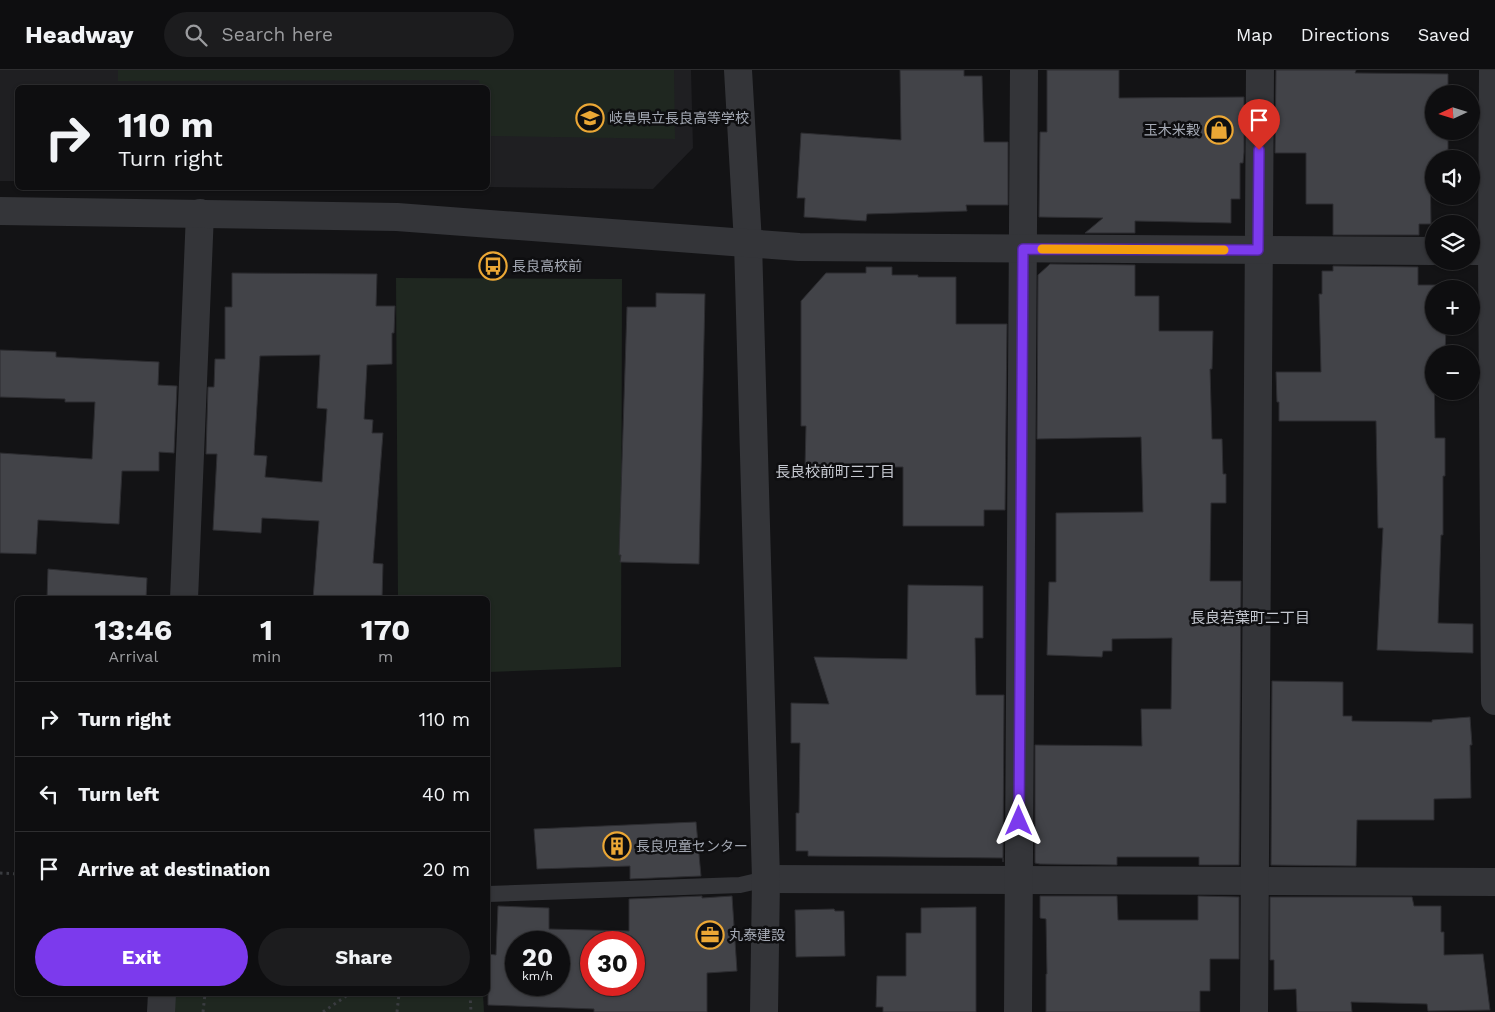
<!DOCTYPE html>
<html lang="en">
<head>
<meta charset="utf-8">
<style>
  body { margin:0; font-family:"Work Sans","Noto Sans JP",sans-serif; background:#1c1c1e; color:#f1f3f6; height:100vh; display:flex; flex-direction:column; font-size:19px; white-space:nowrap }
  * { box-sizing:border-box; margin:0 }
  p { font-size:16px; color:#9b9c9f }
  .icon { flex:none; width:28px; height:28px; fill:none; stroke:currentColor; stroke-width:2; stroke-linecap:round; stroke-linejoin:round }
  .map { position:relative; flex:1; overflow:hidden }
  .sheet { position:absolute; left:15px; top:526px; width:475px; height:400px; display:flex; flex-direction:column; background:#0e0e10; border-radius:8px; box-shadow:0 1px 4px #0004,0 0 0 1px #2e2e30 }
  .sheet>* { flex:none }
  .guide { position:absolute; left:15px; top:15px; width:475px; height:105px; border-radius:8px; box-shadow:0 1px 4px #0004,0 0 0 1px #2e2e30; background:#0e0e10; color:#f1f3f6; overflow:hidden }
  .needle { width:32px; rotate:266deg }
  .fabs { position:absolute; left:1425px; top:15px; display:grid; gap:10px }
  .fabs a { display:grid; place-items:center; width:55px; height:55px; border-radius:50%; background:#0e0e10; box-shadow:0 1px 4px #0004,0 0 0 1px #2e2e30; font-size:25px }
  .speed { position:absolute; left:505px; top:861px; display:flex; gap:10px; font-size:25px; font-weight:700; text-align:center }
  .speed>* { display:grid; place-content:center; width:65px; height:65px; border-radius:50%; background:#0e0e10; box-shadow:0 1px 4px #0004,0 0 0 1px #2e2e30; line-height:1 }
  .speed small { font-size:12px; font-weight:400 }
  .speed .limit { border:8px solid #d22; background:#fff; color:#111 }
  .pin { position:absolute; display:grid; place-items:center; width:42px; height:42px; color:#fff; margin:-51px -21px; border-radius:50% 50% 50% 0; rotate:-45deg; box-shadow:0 0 5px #0007 }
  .pin .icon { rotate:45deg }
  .me { position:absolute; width:55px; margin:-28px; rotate:0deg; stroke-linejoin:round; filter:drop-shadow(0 0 4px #0008) }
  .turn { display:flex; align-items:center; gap:18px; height:105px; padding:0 20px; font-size:22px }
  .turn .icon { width:65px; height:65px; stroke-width:2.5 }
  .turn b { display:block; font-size:35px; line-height:42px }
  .eta { display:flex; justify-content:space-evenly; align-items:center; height:85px; text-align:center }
  .eta b { font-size:30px; font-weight:700; line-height:35px }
  .button { display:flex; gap:10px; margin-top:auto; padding:10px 20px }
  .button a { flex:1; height:58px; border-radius:30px; background:#7c3aed; color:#fff; font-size:20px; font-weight:700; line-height:58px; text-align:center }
  .button a+a { background:#1c1c1e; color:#f1f3f6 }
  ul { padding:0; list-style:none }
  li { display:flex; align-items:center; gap:15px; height:75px; padding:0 20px; border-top:1px solid #2e2e30 }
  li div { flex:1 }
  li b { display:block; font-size:19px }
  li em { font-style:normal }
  header { display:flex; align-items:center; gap:30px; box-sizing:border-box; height:70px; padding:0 25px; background:#0e0e10; border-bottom:1px solid #2e2e30 }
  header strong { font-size:24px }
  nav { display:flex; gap:28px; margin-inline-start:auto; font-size:18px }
  .search { width:350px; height:45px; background:#1c1c1e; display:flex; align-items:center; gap:12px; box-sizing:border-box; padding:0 18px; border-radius:28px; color:#9b9c9f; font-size:19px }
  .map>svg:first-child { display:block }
  .built { fill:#1f1f22 }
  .green { fill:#1f2720 }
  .building { fill:#424348; stroke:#2d2d31; fill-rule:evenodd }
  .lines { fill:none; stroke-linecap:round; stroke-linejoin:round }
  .path { stroke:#3a3c40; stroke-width:3; stroke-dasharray:2.5 4; stroke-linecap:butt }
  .service { stroke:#343539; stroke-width:16 }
  .minor { stroke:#343539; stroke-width:28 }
  .tertiary { stroke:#343539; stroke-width:28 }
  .route-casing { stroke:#51269a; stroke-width:12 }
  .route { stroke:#7c3aed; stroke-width:9 }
  .slow { stroke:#f59e0b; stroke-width:9 }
  .labels { text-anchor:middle; stroke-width:5; stroke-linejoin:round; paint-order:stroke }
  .poi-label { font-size:14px; fill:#a5aab5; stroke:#0e0e10; text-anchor:start }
  .neighbourhood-label { font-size:15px; fill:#c6c9d1; stroke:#0e0e10 }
</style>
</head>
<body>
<header>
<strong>Headway</strong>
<div class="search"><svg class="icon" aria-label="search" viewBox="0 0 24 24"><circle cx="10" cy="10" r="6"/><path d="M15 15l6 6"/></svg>Search here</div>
<nav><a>Map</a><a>Directions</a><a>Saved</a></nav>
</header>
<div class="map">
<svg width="1495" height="942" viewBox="0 0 1495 942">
  <rect width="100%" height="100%" fill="#131315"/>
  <polygon class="built" points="0,0 691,0 693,78 653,119 488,117 488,18 18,18 17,111 0,111"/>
  <g class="green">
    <polygon points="118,0 674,0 675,69 488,66 488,18 480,17 479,10 118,11"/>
    <polygon points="396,208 622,209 621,597 488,602 488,529 398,529"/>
    <polygon points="171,924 483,924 484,942 170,942"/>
  </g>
  <g class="building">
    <polygon points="900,0 964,0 964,6 982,6 984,72 1008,72 1008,135 966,135 967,141 867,144 866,151 804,147 805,128 797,128 801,63 901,70"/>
    <polygon points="1047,0 1119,0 1119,28 1244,27 1244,82 1243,93 1240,93 1240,129 1231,129 1231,153 1135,151 1135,163 1085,163 1103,148 1039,147 1040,62 1047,62"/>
    <polygon points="1276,0 1356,0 1355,3 1448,4 1448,24 1434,24 1434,61 1448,61 1448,89 1434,89 1434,93 1430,93 1431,154 1419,154 1419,165 1333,165 1333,134 1306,134 1306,83 1275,83"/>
    <polygon points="1050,194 1135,195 1135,226 1159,226 1159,261 1213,261 1212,299 1210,299 1212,369 1222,369 1223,404 1226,404 1226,433 1211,433 1210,511 1241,511 1239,795 1199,795 1199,787 1117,787 1117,795 1040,794 1035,793 1035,675 1142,676 1141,639 1171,639 1172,568 1112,569 1112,581 1103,581 1102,587 1047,585 1049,512 1056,512 1056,443 1143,442 1141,367 1037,369 1038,205"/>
    <polygon points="1333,196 1418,197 1418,215 1446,215 1446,219 1434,219 1434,256 1446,256 1445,284 1434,284 1435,368 1445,368 1445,406 1443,406 1443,465 1441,465 1438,553 1473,554 1473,583 1377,580 1383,458 1378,458 1376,351 1279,351 1279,332 1277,332 1276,302 1321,302 1319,224 1322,224 1322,201 1333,201"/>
    <polygon points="866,197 892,197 892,205 918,205 918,207 956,207 956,254 1007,254 1005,440 984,440 984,456 903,456 903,397 805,397 806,356 801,356 801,231 826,203 866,203"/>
    <path d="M232,203L377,204L376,236H395L394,263H392V294L367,295L364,349L373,350L372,363H383L373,493L383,494L382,529H313L319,451L262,448L261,463L213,460L217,384H206L208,317H214L215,289H225V237H232ZM320,285L317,338L327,339L322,412L265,407L267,386L254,385L260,286Z"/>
    <polygon points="656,223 705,224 699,494 620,492 621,485 619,485 627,237 656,237"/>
    <polygon points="0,280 56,282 56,287 159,292 158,315 177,316 174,383 159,382 159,401 122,401 119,454 38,450 36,484 0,483 0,383 92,389 95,332 65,332 65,329 0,327"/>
    <polygon points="48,499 147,508 146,529 47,529"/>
    <polygon points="908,515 983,516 983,568 975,568 976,625 1004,625 1003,792 1003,788 808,786 808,781 796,781 796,743 799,743 800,673 791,673 791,633 829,634 814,587 907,589"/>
    <polygon points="1272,611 1343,612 1343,646 1352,646 1352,651 1432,652 1432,650 1470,647 1472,675 1470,675 1471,728 1434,729 1434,750 1357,750 1356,796 1271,795"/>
    <polygon points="696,752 701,806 630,809 630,796 537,799 534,759"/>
    <path d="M702,826V828L732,826L737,901L707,903V942H594V939L488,935V884L496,885L498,836L549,838V859L629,861V829ZM516,872H559V915H516ZM591,872H634V915H591Z"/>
    <polygon points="1040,826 1117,826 1118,850 1198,850 1198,826 1239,827 1239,889 1210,889 1210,921 1200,921 1200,942 1046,942 1046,904 1047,904 1046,849 1040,848"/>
    <polygon points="1270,827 1412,827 1414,836 1441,836 1441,862 1444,862 1444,885 1483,884 1490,940 1428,941 1427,934 1351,932 1352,942 1297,942 1296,919 1274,920 1274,890 1270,890"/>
    <polygon points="976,837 976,942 883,942 883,937 876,937 877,906 906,906 906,863 921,863 921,838"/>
    <polygon points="834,839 835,841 844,841 845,886 796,887 795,840"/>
  </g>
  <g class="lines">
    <g class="path">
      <polyline points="0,803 18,804"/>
      <polyline points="470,924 471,942"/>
      <polyline points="203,942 205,924"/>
      <polyline points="323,942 349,924"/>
      <polyline points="397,942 399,924"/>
    </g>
    <polyline class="service" points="488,824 740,815 766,809"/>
    <g class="minor">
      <polyline points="1493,0 1492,181 1495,631"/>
      <polyline points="184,529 200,143"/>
      <polyline points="766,809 1495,812"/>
      <polyline points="161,942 162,924"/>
      <polyline points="1018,942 1024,0"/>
      <polyline points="1254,942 1260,0"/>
    </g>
    <g class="tertiary">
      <polyline points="738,0 748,173 766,809 764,942"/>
      <polyline points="0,141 397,147 799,177 1434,181"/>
      <polyline points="1471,181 1495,181"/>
    </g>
  </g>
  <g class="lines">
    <g class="route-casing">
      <polyline id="route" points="1019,751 1023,179 1258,180 1259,80"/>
    </g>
    <use href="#route" class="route"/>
    <polyline class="slow" points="1042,179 1224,180"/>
  </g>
  <defs>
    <g id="school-ring" transform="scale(1.4375)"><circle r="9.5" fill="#0e0e10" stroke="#eba735" stroke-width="1.5"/><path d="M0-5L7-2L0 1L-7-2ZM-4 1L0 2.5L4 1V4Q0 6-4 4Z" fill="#eba735"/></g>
    <g id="shop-ring" transform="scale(1.4375)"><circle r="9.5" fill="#0e0e10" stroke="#eba735" stroke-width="1.5"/><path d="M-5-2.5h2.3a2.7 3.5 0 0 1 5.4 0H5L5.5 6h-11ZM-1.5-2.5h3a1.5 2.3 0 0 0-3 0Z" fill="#eba735"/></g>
    <g id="bus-ring" transform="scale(1.4375)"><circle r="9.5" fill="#0e0e10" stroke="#eba735" stroke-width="1.5"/><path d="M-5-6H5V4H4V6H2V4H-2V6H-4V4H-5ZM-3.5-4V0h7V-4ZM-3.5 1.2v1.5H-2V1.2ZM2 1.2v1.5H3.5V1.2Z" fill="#eba735"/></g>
    <g id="building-ring" transform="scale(1.4375)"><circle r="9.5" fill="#0e0e10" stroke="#eba735" stroke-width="1.5"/><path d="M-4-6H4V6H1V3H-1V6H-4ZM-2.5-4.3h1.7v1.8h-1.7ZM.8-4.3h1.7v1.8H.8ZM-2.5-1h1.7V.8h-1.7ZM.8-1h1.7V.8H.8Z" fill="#eba735"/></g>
    <g id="office-ring" transform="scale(1.4375)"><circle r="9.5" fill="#0e0e10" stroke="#eba735" stroke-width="1.5"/><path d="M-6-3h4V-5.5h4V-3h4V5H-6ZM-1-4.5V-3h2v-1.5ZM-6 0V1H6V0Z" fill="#eba735"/></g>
  </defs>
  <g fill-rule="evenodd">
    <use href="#school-ring" x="590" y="48"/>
    <use href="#shop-ring" x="1219" y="60"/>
    <use href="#bus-ring" x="493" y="196"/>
    <use href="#building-ring" x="617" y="776"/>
    <use href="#office-ring" x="710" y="865"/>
  </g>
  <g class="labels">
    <g class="poi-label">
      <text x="609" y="53">岐阜県立長良高等学校</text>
      <text x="1200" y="65" text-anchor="end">玉木米穀</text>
      <text x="512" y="201">長良高校前</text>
      <text x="636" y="781">長良児童センター</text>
      <text x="729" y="870">丸泰建設</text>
    </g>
    <g class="neighbourhood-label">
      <text x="835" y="407">長良校前町三丁目</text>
      <text x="1250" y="553">長良若葉町二丁目</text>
    </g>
  </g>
</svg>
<div class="fabs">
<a><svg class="needle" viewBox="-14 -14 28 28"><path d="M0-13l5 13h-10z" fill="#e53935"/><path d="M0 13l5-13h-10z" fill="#9b9c9f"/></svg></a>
<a><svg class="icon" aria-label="sound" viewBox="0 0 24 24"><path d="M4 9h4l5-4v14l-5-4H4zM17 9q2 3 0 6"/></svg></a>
<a><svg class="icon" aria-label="layers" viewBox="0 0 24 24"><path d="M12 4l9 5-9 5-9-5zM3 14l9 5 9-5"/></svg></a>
<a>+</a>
<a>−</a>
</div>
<div class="speed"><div>20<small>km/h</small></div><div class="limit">30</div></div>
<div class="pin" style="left:1259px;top:80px;background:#d93025"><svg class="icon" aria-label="arrive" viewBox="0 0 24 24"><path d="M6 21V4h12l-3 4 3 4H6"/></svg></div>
<svg class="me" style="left:1019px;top:751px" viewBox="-20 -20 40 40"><path d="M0-17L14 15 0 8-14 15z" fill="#7c3aed" stroke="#fff" stroke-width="4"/></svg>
<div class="guide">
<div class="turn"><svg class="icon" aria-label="right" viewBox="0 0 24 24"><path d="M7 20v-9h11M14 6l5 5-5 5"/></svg><div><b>110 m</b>Turn right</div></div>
</div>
<section class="sheet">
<div class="eta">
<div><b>13:46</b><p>Arrival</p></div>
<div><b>1</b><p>min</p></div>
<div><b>170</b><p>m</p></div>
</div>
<ul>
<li><svg class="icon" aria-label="right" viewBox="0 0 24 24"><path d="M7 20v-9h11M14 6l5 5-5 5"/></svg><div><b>Turn right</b></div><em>110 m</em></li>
<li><svg class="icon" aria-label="left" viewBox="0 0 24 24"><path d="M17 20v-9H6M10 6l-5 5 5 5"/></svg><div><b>Turn left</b></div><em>40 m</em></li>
<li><svg class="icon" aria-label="arrive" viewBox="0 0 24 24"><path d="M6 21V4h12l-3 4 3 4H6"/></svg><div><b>Arrive at destination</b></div><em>20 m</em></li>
</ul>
<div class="button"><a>Exit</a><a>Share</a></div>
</section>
</div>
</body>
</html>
